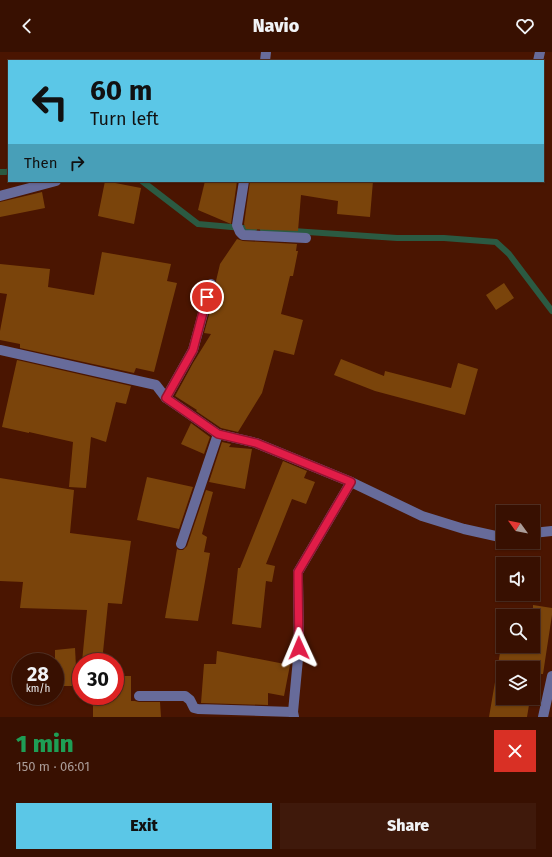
<!DOCTYPE html>
<html lang="en">
<head>
<meta charset="utf-8">
<style>
  body { margin:0; font-family:"Fira Sans",sans-serif; background:#3f190b; color:#f1f3f6; height:100vh; display:flex; flex-direction:column; font-size:15px; white-space:nowrap }
  * { box-sizing:border-box; margin:0 }
  p { font-size:13px; color:#ab9d99 }
  .icon { flex:none; width:22px; height:22px; fill:none; stroke:currentColor; stroke-width:2; stroke-linecap:round; stroke-linejoin:round }
  .map { position:relative; height:665px; overflow:hidden }
  .side { display:flex; flex-direction:column; background:#381001; flex:1 }
  .side>* { flex:none }
  .top-card { position:absolute; left:8px; top:8px; width:536px; height:122px; border-radius:0px; box-shadow:0 1px 3px #0004,0 0 0 1px #523023; background:#5bc7e7; color:#111; overflow:hidden }
  .needle { width:26px; rotate:303deg }
  .tools { position:absolute; left:496px; top:453px; display:grid; gap:8px }
  .tools a { display:grid; place-items:center; width:44px; height:44px; border-radius:0px; background:#381001; box-shadow:0 1px 3px #0004,0 0 0 1px #523023; font-size:20px }
  .speed { position:absolute; left:12px; top:601px; display:flex; gap:8px; font-size:20px; font-weight:700; text-align:center }
  .speed>* { display:grid; place-content:center; width:52px; height:52px; border-radius:50%; background:#381001; box-shadow:0 1px 3px #0004,0 0 0 1px #523023; line-height:1 }
  .speed small { font-size:10px; font-weight:400 }
  .speed .limit { border:6px solid #d22; background:#fff; color:#111 }
  .pin { position:absolute; display:grid; place-items:center; width:34px; height:34px; color:#fff; margin:-17px; border:2px solid #fff; border-radius:50%; box-shadow:0 1px 4px #0007 }
  .me { position:absolute; width:44px; margin:-22px; rotate:359deg; stroke-linejoin:round; filter:drop-shadow(0 0 3px #0008) }
  .turn { display:flex; align-items:center; gap:14px; height:84px; padding:0 16px; font-size:18px }
  .turn .icon { width:52px; height:52px; stroke-width:2.5 }
  .turn b { display:block; font-size:28px; line-height:34px }
  .then { display:flex; align-items:center; height:38px; padding:0 16px; background:#0003; gap:8px; font-size:15px }
  .round { display:grid; place-items:center; flex:none; width:42px; height:42px; border-radius:0px; background:#3f190b }
  .head { display:flex; align-items:center; justify-content:space-between; height:68px; padding:0 16px }
  h1 { font-size:24px; font-weight:800; line-height:30px; color:#1e9e55 }
  .button { display:flex; gap:8px; margin-top:auto; padding:8px 16px }
  .button a { flex:1; height:46px; border-radius:0px; background:#5bc7e7; color:#111; font-size:16px; font-weight:800; line-height:46px; text-align:center }
  .button a+a { background:#3f190b; color:#f1f3f6 }
  header { display:flex; justify-content:space-between; align-items:center; height:52px; padding:0 16px; background:#381001; font-size:18px; font-weight:800 }
  .map>svg:first-child { display:block }
  .lines { fill:none; stroke-linecap:round; stroke-linejoin:round }
  .stream { stroke:#2b5a42; stroke-width:6 }
  .building { fill:#7a440b; fill-rule:evenodd }
  .minor { stroke:#676b9a; stroke-width:10 }
  .route-casing { stroke:#92132f; stroke-width:10 }
  .route { stroke:#e11d48; stroke-width:7 }
</style>
</head>
<body>
<header><svg class="icon" aria-label="back" viewBox="0 0 24 24"><path d="M15 5l-7 7 7 7"/></svg>Navio<svg class="icon" aria-label="heart" viewBox="0 0 24 24"><path d="M12 20l-8-8c-3-5 5-10 8-4 3-6 11-1 8 4z"/></svg></header>
<div class="map">
<svg width="552" height="665" viewBox="0 0 552 665">
  <rect width="100%" height="100%" fill="#4a1501"/>
  <g class="lines">
    <g class="stream">
      <polyline points="0,120 6,120 9,119"/>
      <polyline points="142,129 198,172 254,177"/>
      <polyline points="263,177 397,186 444,186 496,190 509,202 552,259"/>
    </g>
  </g>
  <g class="building">
    <polygon points="105,129 141,136 134,172 98,164"/>
    <polygon points="205,129 237,129 231,172 198,158"/>
    <polygon points="250,129 373,129 370,165 337,162 338,149 301,143 298,179 246,177 244,172"/>
    <polygon points="42,140 45,156 0,165 0,150"/>
    <polygon points="237,187 243,189 297,192 296,199 298,199 293,224 290,224 281,262 303,268 294,303 274,298 262,341 238,380 221,376 196,359 197,358 175,344 193,311 211,282 204,281 217,234 216,229 220,212"/>
    <polygon points="102,200 171,212 167,229 177,231 154,320 136,316 134,321 20,296 20,292 0,288 0,279 7,242 0,241 0,212 50,217 48,235 94,243"/>
    <polygon points="504,231 514,246 496,258 486,243"/>
    <polygon points="341,307 384,324 385,319 451,336 458,311 478,317 465,363 375,339 334,323"/>
    <polygon points="17,308 131,334 126,352 116,350 106,390 91,385 86,436 69,435 73,390 29,380 29,381 2,375"/>
    <polygon points="191,371 210,385 204,402 181,392"/>
    <polygon points="222,390 231,392 229,395 252,397 245,437 209,430"/>
    <polygon points="283,409 307,419 304,426 315,430 306,452 292,447 266,512 275,514 272,530 266,529 261,576 232,572 238,516 240,516"/>
    <polygon points="147,425 193,435 179,477 137,468"/>
    <polygon points="0,426 74,438 70,481 131,489 122,552 108,551 102,610 82,610 87,558 20,556 23,530 0,529"/>
    <polygon points="206,438 213,440 202,482 207,485 204,500 210,501 198,569 165,566 177,497 179,498 183,498 187,494"/>
    <path d="M533,553L552,556V563L543,622H538L532,653H529L527,665H489L501,595L533,601ZM503,616H533V646H503Z"/>
    <polygon points="75,596 77,634 55,634 55,598"/>
    <polygon points="217,599 290,613 284,644 268,641 268,653 201,651 204,612 216,612"/>
    <polygon points="115,624 131,624 131,649 135,649 139,650 160,650 161,665 93,665 93,651 101,650 100,644 115,644"/>
  </g>
  <g class="lines">
    <g class="minor">
      <polyline points="265,9 266,0"/>
      <polyline points="538,9 540,0"/>
      <polyline points="244,129 237,173 240,180 243,183 306,186"/>
      <polyline points="0,144 56,129"/>
      <polyline points="0,298 156,333 166,346 218,382 256,391 351,430 422,464 464,477 500,485 503,485"/>
      <polyline points="166,346 193,298 211,232"/>
      <polyline points="533,481 552,479"/>
      <polyline points="181,492 218,382"/>
      <polyline points="139,644 185,644 190,648 194,656 198,657 293,660"/>
      <polyline points="294,665 293,660 299,596 298,527 298,520 351,430"/>
      <polyline points="543,665 552,624"/>
    </g>
  </g>
  <g class="lines">
    <g class="route-casing">
      <polyline id="route" points="207,245 193,298 166,346 218,382 256,391 351,430 298,520 298,527 299,596"/>
    </g>
    <use href="#route" class="route"/>
  </g>
</svg>
<div class="tools">
<a><svg class="needle" viewBox="-14 -14 28 28"><path d="M0-13l5 13h-10z" fill="#e53935"/><path d="M0 13l5-13h-10z" fill="#ab9d99"/></svg></a>
<a><svg class="icon" aria-label="sound" viewBox="0 0 24 24"><path d="M4 9h4l5-4v14l-5-4H4zM17 9q2 3 0 6"/></svg></a>
<a><svg class="icon" aria-label="search" viewBox="0 0 24 24"><circle cx="10" cy="10" r="6"/><path d="M15 15l6 6"/></svg></a>
<a><svg class="icon" aria-label="layers" viewBox="0 0 24 24"><path d="M12 4l9 5-9 5-9-5zM3 14l9 5 9-5"/></svg></a>
</div>
<div class="speed"><div>28<small>km/h</small></div><div class="limit">30</div></div>
<div class="pin" style="left:207px;top:245px;background:#d93025"><svg class="icon" aria-label="arrive" viewBox="0 0 24 24"><path d="M6 21V4h12l-3 4 3 4H6"/></svg></div>
<svg class="me" style="left:299px;top:596px" viewBox="-20 -20 40 40"><path d="M0-17L14 15 0 8-14 15z" fill="#e11d48" stroke="#fff" stroke-width="4"/></svg>
<div class="top-card">
<div class="turn"><svg class="icon" aria-label="left" viewBox="0 0 24 24"><path d="M17 20v-9H6M10 6l-5 5 5 5"/></svg><div><b>60 m</b>Turn left</div></div>
<div class="then">Then<svg class="icon" aria-label="right" viewBox="0 0 24 24"><path d="M7 20v-9h11M14 6l5 5-5 5"/></svg></div>
</div>
</div>
<section class="side">
<div class="head"><div><h1>1 min</h1><p>150 m · 06:01</p></div><a class="round" style="background:#d93025;color:#fff"><svg class="icon" aria-label="close" viewBox="0 0 24 24"><path d="M6 6l12 12M18 6L6 18"/></svg></a></div>
<div class="button"><a>Exit</a><a>Share</a></div>
</section>
</body>
</html>
